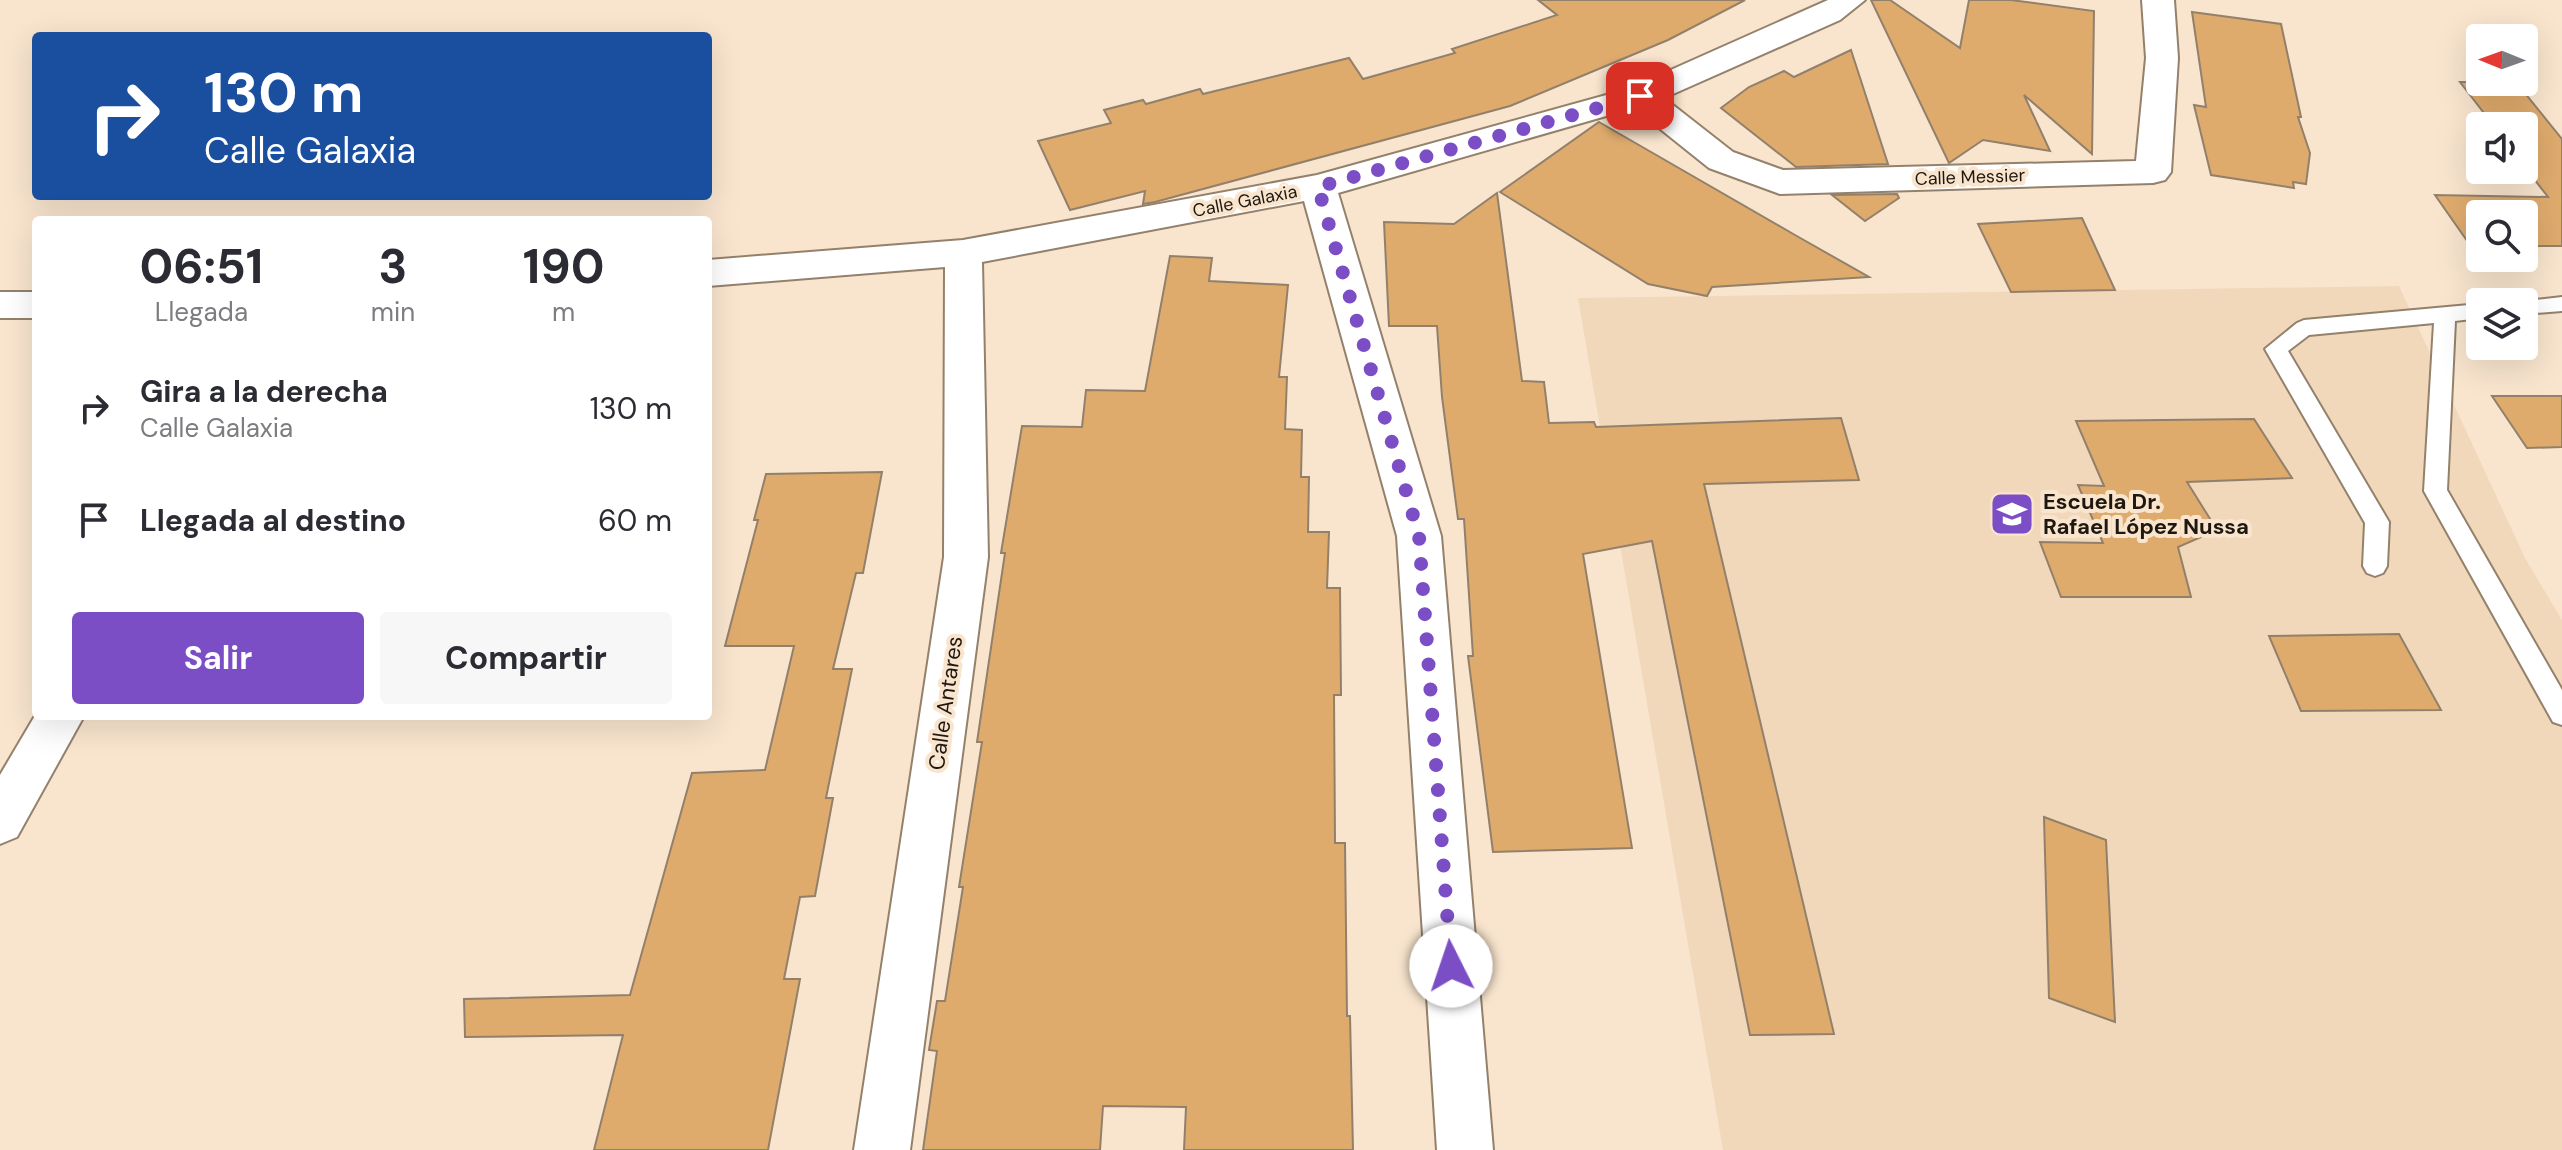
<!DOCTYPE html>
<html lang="es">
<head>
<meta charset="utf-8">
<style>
  body { margin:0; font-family:"DM Sans",sans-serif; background:#f7f7f7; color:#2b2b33; height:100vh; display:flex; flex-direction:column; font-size:30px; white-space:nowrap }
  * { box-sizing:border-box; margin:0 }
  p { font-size:26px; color:#7c7c81 }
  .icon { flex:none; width:44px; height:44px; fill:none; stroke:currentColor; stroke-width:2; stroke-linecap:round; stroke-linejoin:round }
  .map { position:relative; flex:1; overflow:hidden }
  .sheet { position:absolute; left:32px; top:216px; width:680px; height:504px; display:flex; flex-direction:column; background:#fff; border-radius:8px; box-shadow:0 8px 32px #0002 }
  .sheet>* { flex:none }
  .banner { position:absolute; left:32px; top:32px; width:680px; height:168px; border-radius:8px; box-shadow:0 8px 32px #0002; background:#1a4fa0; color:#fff; overflow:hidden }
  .needle { width:52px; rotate:271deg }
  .controls { position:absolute; left:2466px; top:24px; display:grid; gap:16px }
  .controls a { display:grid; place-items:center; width:72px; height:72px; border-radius:8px; background:#fff; box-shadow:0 8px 32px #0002; font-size:40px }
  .pin { position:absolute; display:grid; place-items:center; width:68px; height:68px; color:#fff; margin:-34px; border-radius:16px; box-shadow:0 4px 12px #0006 }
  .me { position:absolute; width:88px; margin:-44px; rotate:356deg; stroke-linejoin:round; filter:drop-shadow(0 0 6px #0008) }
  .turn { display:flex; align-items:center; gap:28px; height:168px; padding:0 40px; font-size:36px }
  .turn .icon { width:104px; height:104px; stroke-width:2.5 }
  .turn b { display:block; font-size:56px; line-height:68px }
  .eta { display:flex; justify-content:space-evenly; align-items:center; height:136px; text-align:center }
  .eta b { font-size:48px; font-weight:700; line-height:56px }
  .primary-button { display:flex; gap:16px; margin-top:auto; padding:16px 40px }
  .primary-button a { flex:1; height:92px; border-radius:8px; background:#7c4ec6; color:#fff; font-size:32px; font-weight:700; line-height:92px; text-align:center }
  .primary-button a+a { background:#f7f7f7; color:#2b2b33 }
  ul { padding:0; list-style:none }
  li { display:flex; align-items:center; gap:24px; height:112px; padding:0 40px }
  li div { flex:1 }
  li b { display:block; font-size:30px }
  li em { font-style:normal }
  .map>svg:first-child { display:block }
  .built { fill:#f1d8ba }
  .building { fill:#dfab6d; stroke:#92806b; stroke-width:2 }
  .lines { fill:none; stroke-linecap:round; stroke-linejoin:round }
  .service-casing { stroke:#94816c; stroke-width:4 }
  .minor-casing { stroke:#94816c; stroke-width:4 }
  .service { fill:#fff; fill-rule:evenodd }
  .minor { fill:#fff; fill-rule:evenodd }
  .route { stroke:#7c4ec6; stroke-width:14; stroke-dasharray:0 25.2 }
  .labels { text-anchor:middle; stroke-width:8; stroke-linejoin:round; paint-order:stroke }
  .far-street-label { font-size:18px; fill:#1f1810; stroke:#f9e5ce }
  .poi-label { font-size:22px; font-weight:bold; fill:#1f1810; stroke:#f9e5ce; text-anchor:start }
  .street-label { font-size:22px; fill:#1f1810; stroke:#f9e5ce }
</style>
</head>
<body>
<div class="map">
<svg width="2562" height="1150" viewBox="0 0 2562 1150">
  <rect width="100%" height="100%" fill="#f9e5ce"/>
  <polygon class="built" points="2399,286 2525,558 2562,620 2562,1150 1723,1150 1578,298"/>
  <g class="building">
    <polygon points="1538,0 1745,0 1668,40 1510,106 1155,202 1143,204 1145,191 1070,210 1038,141 1111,123 1104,110 1143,100 1146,104 1200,89 1203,94 1349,58 1363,79 1455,53 1452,49 1557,15"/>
    <polygon points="1871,0 1890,0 1960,48 1969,0 2011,0 2094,11 2092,154 2024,95 2050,151 1983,140 1949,163"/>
    <polygon points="2192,12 2281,24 2301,117 2298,117 2310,153 2306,184 2293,182 2294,188 2211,175 2194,105 2206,107"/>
    <polygon points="1851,50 1888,164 1796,167 1721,108 1749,87 1784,71 1794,77"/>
    <polygon points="2460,82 2516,82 2562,139 2562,246 2524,246 2524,214 2480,214 2480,245 2470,245 2435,195 2548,197 2524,166 2524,126 2494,126"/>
    <polygon points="1599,122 1795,235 1869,277 1712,287 1707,296 1648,284 1500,192"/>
    <polygon points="1497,193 1522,381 1544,382 1549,423 1594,422 1596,427 1841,418 1859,480 1704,484 1834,1034 1750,1035 1652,541 1583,554 1632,848 1493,852 1468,656 1473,656 1464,519 1458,519 1442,397 1437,326 1389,326 1384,222 1454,224"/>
    <polygon points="1897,194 1899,198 1865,221 1832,195"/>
    <polygon points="2082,218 2115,290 2011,292 1978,224"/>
    <polygon points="1170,256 1212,258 1209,281 1288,285 1279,377 1287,377 1285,429 1302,430 1301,477 1309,477 1308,532 1329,532 1327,588 1340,588 1341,695 1334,695 1335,843 1345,843 1347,1016 1350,1016 1353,1150 1184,1150 1186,1107 1103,1106 1100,1150 923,1150 937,1051 929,1050 937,1001 945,1001 963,887 959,887 982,742 977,742 1005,553 1001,553 1022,426 1082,427 1086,390 1145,391"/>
    <polygon points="2492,396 2562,396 2562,447 2527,448"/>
    <polygon points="2254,419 2292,478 2187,482 2217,530 2178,547 2191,597 2061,597 2040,542 2103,543 2078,485 2104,486 2076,421"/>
    <polygon points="882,472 863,573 856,573 833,669 852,669 826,798 833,798 815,896 800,897 784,979 800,979 768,1150 594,1150 623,1035 465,1037 464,999 630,995 692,773 765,770 794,646 725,646 758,520 754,520 766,474"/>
    <polygon points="2399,634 2441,710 2301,711 2269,636"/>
    <polygon points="2044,817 2106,840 2115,1022 2049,998"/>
  </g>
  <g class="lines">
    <g class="service-casing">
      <g id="service">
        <polygon points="2562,297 2562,311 2524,314 2524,302 2517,302"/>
        <polygon points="2480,304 2480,318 2455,321 2447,490 2562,690 2562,725 2553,722 2424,491 2434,323 2309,335 2288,351 2389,522 2387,566 2383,573 2375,576 2367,573 2363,566 2365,523 2265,349 2297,323 2304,320"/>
      </g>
    </g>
    <g class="minor-casing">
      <g id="minor">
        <polygon points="1828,0 1865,0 1840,20 1664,98 1733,152 1783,170 2136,161 2146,58 2142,0 2174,0 2178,58 2171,172 2165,180 2153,183 1780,194 1709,168 1634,108 1338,193 1441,536 1493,1150 1437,1150 1397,536 1304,201 982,262 988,557 910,1150 854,1150 944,557 945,267 708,286 708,260 963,240 1317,175 1628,89"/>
        <rect x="0" y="292" width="36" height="26"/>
        <polygon points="36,714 84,716 17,837 0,844 0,775"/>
      </g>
    </g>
    <use href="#service" class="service"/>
    <use href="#minor" class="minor"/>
  </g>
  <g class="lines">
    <polyline class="route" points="1451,966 1419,536 1318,187 1640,96"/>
  </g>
  <defs>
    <g id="school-square" transform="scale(2.3)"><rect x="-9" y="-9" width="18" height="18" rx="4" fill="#7c4ec6" stroke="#f9e5ce"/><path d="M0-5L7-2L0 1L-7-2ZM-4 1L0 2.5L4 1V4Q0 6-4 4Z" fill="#fff"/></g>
  </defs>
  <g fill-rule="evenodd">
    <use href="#school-square" x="2012" y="514"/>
  </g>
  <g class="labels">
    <g class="far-street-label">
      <text transform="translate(1970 177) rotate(-2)" y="6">Calle Messier</text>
      <text transform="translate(1245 201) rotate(-11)" y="6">Calle Galaxia</text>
    </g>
    <g class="poi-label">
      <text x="2043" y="509">Escuela Dr.<tspan x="2043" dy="25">Rafael López Nussa</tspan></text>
    </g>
    <g class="street-label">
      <text transform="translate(945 703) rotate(-82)" y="8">Calle Antares</text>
    </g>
  </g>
</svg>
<div class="controls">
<a><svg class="needle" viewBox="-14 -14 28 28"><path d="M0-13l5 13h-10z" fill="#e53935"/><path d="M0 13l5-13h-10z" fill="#7c7c81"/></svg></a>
<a><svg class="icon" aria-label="sound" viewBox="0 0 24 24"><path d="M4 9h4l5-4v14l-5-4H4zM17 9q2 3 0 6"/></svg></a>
<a><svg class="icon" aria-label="search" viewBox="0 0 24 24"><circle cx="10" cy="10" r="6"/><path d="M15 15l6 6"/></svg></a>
<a><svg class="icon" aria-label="layers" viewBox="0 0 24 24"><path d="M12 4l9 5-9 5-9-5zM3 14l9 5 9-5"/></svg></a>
</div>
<div class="pin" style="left:1640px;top:96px;background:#d93025"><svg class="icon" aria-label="arrive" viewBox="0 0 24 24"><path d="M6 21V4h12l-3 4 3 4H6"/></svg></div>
<svg class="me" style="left:1451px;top:966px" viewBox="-20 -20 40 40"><circle r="19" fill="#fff"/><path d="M0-13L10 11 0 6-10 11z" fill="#7c4ec6"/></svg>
<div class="banner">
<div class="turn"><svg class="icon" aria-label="right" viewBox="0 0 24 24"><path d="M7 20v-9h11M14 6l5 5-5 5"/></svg><div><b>130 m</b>Calle Galaxia</div></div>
</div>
<section class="sheet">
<div class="eta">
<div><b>06:51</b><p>Llegada</p></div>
<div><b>3</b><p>min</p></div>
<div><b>190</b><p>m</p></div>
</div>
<ul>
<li><svg class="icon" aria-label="right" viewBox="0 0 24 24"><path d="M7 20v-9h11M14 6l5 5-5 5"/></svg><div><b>Gira a la derecha</b><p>Calle Galaxia</p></div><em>130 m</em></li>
<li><svg class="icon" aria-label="arrive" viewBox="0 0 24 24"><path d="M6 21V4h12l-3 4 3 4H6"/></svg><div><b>Llegada al destino</b></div><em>60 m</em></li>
</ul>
<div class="primary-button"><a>Salir</a><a>Compartir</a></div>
</section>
</div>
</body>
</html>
